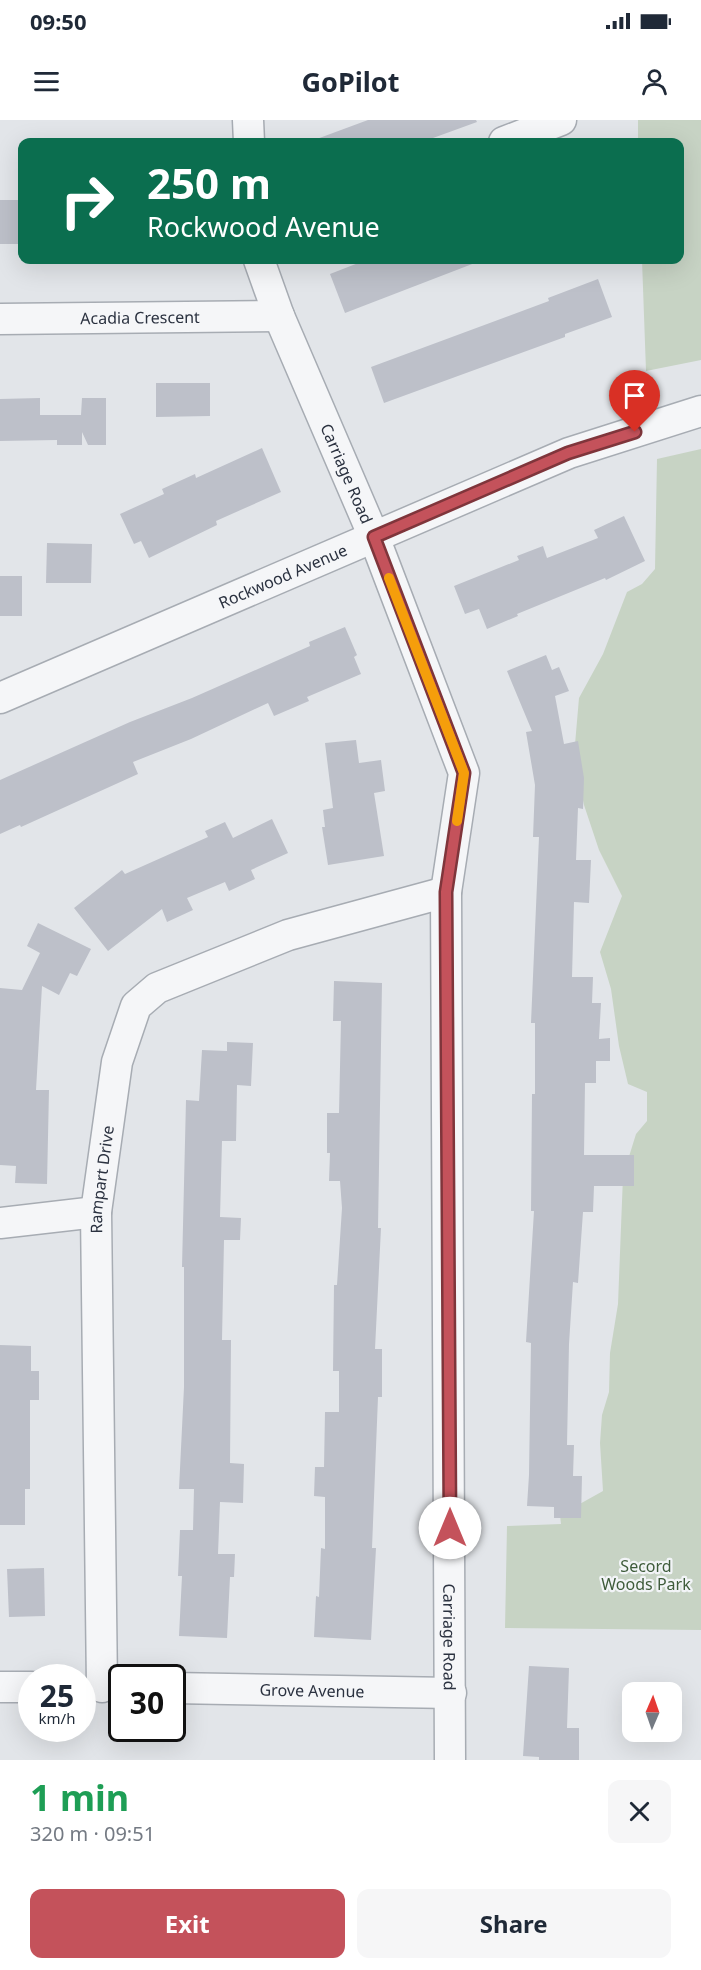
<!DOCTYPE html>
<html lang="en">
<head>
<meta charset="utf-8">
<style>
  body { margin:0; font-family:"Noto Sans",sans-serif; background:#f6f6f7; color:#1f2937; height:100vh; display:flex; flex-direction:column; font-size:22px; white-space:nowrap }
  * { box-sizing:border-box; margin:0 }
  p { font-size:20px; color:#747a83 }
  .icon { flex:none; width:33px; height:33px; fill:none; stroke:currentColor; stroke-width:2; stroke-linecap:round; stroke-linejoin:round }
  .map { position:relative; height:1640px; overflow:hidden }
  .side { display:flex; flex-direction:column; background:#fff; flex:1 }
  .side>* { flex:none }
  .guide { position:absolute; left:18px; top:18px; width:666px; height:126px; border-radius:12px; box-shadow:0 6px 24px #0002; background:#0b6e4f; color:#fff; overflow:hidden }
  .needle { width:39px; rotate:2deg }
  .fabs { position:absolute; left:622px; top:1562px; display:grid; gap:12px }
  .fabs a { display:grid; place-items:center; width:60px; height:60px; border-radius:12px; background:#fff; box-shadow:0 6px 24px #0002; font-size:30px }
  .speed { position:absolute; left:18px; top:1544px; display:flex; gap:12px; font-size:30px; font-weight:700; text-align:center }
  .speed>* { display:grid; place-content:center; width:78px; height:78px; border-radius:50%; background:#fff; box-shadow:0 6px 24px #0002; line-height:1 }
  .speed small { font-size:15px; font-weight:400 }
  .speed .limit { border:3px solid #111; border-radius:9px; background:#fff; color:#111 }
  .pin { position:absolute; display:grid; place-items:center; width:51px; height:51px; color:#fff; margin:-62px -26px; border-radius:50% 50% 50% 0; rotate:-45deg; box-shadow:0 0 6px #0007 }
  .pin .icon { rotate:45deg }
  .me { position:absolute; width:66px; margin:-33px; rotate:0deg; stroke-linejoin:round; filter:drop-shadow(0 0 4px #0008) }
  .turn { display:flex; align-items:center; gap:21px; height:126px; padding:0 30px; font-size:27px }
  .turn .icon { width:78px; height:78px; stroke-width:2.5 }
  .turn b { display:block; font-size:42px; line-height:51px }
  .round { display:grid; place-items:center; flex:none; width:63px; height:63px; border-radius:12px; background:#f6f6f7 }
  .overview { display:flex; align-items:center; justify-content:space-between; height:102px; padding:0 30px }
  h1 { font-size:36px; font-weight:700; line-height:45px; color:#1e9e55 }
  .cta { display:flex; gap:12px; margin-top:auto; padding:12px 30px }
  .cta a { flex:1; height:69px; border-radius:12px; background:#c4525b; color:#fff; font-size:24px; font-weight:700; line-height:69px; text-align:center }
  .cta a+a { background:#f6f6f7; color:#1f2937 }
  .status { display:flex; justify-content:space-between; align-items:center; height:42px; padding:0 30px; background:#fff; direction:ltr }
  .status svg { height:16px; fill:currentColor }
  header { display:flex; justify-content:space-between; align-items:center; height:78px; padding:0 30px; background:#fff; font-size:27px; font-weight:700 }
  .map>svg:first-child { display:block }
  .green { fill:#c7d3c4 }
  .building { fill:#bdc0c9 }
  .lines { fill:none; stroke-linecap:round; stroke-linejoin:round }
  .minor-casing { stroke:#a7acb3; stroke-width:33 }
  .minor { stroke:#f5f6f8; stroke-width:30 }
  .route-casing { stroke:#7f353b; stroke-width:15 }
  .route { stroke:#c4525b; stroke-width:10 }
  .slow { stroke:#f59e0b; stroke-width:10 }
  .labels { text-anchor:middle; stroke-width:4.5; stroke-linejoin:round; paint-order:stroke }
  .street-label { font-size:16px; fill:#2b3240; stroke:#f2f4f7 }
  .park-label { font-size:16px; fill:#3e5b3a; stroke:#f2f4f7 }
</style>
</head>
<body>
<div class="status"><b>09:50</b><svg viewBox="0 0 49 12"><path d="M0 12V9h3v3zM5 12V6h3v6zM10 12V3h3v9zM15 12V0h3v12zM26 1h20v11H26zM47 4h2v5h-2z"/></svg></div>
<header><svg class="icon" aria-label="menu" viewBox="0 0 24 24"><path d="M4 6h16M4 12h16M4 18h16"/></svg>GoPilot<svg class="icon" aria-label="person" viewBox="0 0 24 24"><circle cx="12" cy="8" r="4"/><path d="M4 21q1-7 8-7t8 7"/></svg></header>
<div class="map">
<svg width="701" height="1640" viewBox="0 0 701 1640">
  <rect width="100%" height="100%" fill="#e2e5e9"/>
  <g class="green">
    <polygon points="638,0 701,0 701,240 646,251 642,140 680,140 680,22 638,22"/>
    <polygon points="701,329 701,1510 505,1508 507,1406 561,1404 560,1395 603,1371 600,1323 602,1295 609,1272 610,1233 618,1184 623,1056 636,1014 647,1001 647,972 628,964 619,926 611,869 600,832 622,776 599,730 584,685 574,636 579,578 603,534 627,472 642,464 655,449 657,339"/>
  </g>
  <g class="building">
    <polygon points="368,0 476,0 477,2 422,22 314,22 314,20"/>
    <rect x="0" y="80" width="22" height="44"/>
    <polygon points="366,140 480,140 480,141 345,193 330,154"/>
    <polygon points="598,159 612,197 565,214 565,217 384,283 371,247 549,181 548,178"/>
    <polygon points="156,263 210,263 210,296 156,297"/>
    <polygon points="40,278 40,295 81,295 82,278 106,278 106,325 88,325 82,312 82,325 57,325 57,320 0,321 0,279"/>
    <polygon points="262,328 281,372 216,401 217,405 149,438 141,421 134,424 120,394 164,374 162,369 195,354 196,358"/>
    <polygon points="624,396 645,441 606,460 605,458 517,494 518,496 487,509 479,489 465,494 454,466 519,440 517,436 543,426 547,438 598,418 594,410"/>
    <polygon points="47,423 92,424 91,463 46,463"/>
    <rect x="0" y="456" width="22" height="40"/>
    <polygon points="345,507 357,535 354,537 361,554 307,577 309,581 274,596 268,583 191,619 133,642 138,654 21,707 20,705 0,714 0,660 130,602 192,578 310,526 309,522"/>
    <polygon points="546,535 552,550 559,547 569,571 555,576 564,624 578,621 584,658 583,689 578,688 576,740 591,740 589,783 574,782 572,857 593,857 592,883 601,883 599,919 610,918 610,941 596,941 596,963 585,963 584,1035 634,1035 634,1066 594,1066 593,1092 583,1092 578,1163 573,1162 569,1224 567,1325 574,1325 573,1356 582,1356 581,1398 554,1398 554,1387 527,1386 529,1355 531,1223 526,1222 534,1091 531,1091 532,974 535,974 535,903 531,903 539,717 533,717 535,665 526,612 532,611 507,551"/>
    <polygon points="356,620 359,643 381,640 385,671 374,673 384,736 328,745 322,707 325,707 323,690 333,688 325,623"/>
    <polygon points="272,699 288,733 251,750 255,759 229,771 225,762 187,778 193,790 167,802 162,789 108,831 74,788 122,750 125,754 208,717 205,711 225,702 233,718"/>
    <polygon points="38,803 91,829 77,856 70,853 59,875 42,866 36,970 49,970 47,1064 15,1063 16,1046 0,1045 0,868 22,870 40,833 27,826"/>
    <polygon points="334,861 382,863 378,1108 381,1108 375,1229 382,1229 382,1277 378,1277 372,1428 376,1428 371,1520 314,1517 316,1476 319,1477 321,1428 325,1429 325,1377 314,1376 315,1347 324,1347 325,1292 339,1292 339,1251 333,1251 334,1165 337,1165 342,1088 340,1061 329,1061 330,1033 327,1033 327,993 339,993 341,901 333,901"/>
    <polygon points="227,922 253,923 251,966 237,965 236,1021 222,1021 220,1097 241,1098 240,1120 224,1120 222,1220 231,1220 230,1343 244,1344 243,1383 220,1382 218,1434 235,1434 234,1457 230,1457 227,1518 179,1516 182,1456 178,1456 180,1410 193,1410 194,1369 179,1369 184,1267 184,1147 182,1147 186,980 199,981 202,930 227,931"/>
    <polygon points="0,1225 31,1226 31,1251 39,1251 39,1280 30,1280 30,1369 25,1369 25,1405 0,1405"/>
    <polygon points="44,1448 45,1496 9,1497 7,1449"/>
    <polygon points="529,1546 569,1548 567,1608 579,1608 579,1640 539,1640 539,1637 523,1636"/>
  </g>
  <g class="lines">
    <g class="minor-casing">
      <g id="minor">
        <polyline points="248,0 249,22"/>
        <polyline points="504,22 561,0"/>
        <path id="s1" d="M259,140L279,196L374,417L464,653L446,772L450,1640"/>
        <path id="s2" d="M0,199L279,196"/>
        <path id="s3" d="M0,578L569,333L701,291"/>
        <polyline points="0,1103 96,1092"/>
        <polyline points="0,1567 32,1567"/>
        <path id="s4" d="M102,1567L96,1092L117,942L136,886L157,868L288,815L446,772"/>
        <path id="s5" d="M172,1568L451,1573"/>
      </g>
    </g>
    <use href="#minor" class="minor"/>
  </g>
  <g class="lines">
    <g class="route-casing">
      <polyline id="route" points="450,1408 446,772 464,653 374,417 568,333 635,312"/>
    </g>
    <use href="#route" class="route"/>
    <polyline class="slow" points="389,458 464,653 457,701"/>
  </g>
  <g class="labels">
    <g class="street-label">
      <text dy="6" stroke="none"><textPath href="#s2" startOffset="140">Acadia Crescent</textPath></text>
      <text dy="6" stroke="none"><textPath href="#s1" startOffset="231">Carriage Road</textPath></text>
      <text dy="6" stroke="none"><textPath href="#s3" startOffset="308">Rockwood Avenue</textPath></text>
      <text dy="6" stroke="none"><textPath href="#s4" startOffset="508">Rampart Drive</textPath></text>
      <text dy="6" stroke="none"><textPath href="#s1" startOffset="1418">Carriage Road</textPath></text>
      <text dy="6" stroke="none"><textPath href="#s5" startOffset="140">Grove Avenue</textPath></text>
    </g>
    <g class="park-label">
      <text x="646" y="1452">Secord<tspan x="646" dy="18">Woods Park</tspan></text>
    </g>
  </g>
</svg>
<div class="fabs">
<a><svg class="needle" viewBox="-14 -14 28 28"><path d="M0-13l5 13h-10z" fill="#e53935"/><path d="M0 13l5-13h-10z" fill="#747a83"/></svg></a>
</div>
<div class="speed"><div>25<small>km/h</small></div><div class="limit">30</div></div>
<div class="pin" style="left:635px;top:312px;background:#d93025"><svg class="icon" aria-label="arrive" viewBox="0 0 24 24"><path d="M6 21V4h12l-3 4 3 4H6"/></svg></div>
<svg class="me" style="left:450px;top:1408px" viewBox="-20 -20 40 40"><circle r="19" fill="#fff"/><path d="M0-13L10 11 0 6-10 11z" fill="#c4525b"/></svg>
<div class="guide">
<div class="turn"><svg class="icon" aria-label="right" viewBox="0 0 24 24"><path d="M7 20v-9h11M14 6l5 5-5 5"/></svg><div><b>250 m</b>Rockwood Avenue</div></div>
</div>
</div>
<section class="side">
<div class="overview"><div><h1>1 min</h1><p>320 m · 09:51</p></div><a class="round"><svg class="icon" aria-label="close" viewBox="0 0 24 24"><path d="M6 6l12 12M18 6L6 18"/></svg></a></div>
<div class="cta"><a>Exit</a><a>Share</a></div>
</section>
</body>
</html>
